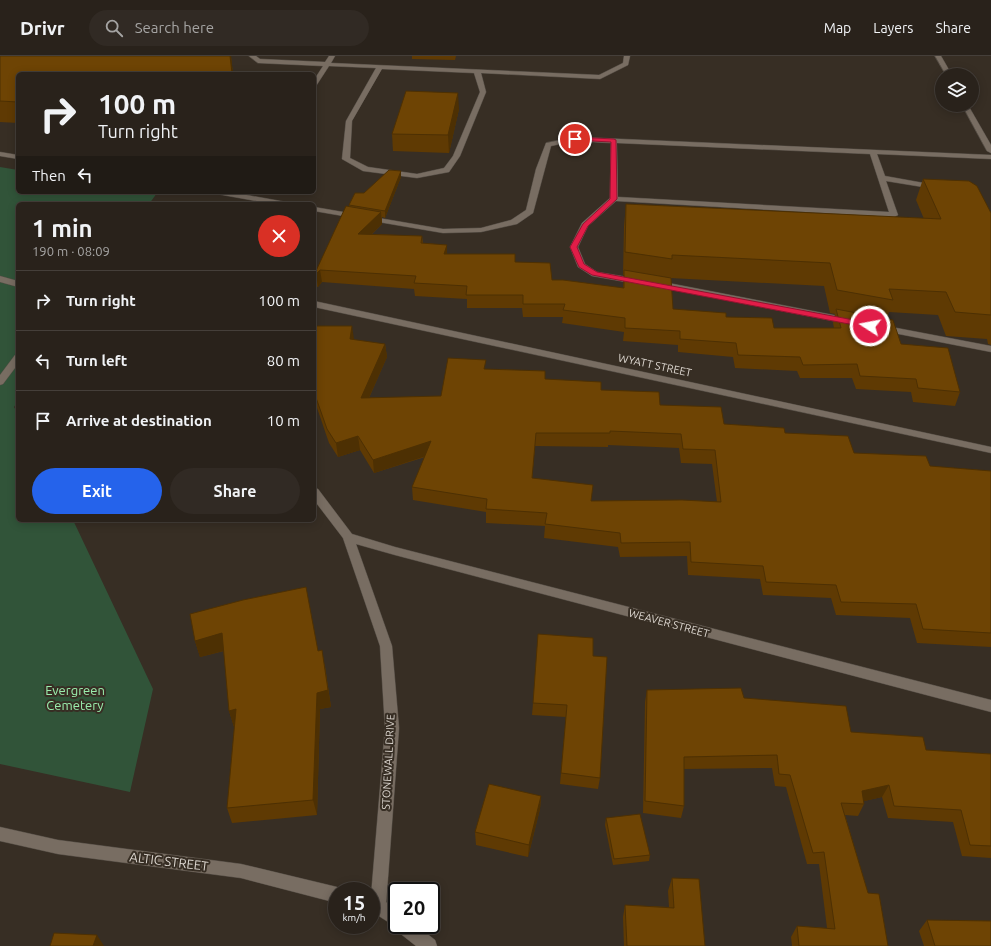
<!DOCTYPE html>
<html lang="en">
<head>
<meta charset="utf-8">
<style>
  body { margin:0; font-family:Ubuntu,sans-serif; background:#312a24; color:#f1f3f6; height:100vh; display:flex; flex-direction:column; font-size:15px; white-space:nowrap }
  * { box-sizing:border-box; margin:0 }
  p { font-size:13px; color:#a5a4a3 }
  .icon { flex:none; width:22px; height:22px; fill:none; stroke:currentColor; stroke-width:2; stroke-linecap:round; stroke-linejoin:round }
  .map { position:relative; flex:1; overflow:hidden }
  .details { position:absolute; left:16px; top:146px; width:300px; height:320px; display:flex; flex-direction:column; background:#29221b; border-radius:6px; box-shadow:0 2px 10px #0003,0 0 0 1px #453f3a }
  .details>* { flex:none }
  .banner { position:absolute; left:16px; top:16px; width:300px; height:122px; border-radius:6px; box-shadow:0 2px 10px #0003,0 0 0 1px #453f3a; background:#29221b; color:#f1f3f6; overflow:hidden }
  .tools { position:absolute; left:935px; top:12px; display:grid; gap:8px }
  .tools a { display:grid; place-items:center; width:44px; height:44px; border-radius:50%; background:#29221b; box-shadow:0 2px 10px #0003,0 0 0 1px #453f3a; font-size:20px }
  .speed { position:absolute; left:328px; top:826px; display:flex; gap:8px; font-size:20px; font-weight:700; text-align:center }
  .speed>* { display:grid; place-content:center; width:52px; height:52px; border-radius:50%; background:#29221b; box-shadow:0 2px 10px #0003,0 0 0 1px #453f3a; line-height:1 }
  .speed small { font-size:10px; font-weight:400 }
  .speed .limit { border:2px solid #111; border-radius:6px; background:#fff; color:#111 }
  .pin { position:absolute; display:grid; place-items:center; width:34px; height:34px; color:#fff; margin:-17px; border:2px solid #fff; border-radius:50%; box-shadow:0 1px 4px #0007 }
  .me { position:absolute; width:44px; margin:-22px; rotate:281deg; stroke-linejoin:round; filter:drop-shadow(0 0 3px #0008) }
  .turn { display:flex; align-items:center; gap:14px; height:84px; padding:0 16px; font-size:18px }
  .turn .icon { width:52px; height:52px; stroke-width:2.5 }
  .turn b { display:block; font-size:28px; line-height:34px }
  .then { display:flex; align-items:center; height:38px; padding:0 16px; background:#0003; gap:8px; font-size:15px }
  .round { display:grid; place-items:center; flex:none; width:42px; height:42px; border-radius:21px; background:#312a24 }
  .overview { display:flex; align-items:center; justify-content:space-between; height:68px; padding:0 16px }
  h1 { font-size:24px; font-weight:600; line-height:30px }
  .action { display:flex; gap:8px; margin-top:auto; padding:8px 16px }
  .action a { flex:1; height:46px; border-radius:24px; background:#2563eb; color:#fff; font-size:16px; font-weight:600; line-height:46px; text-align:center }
  .action a+a { background:#312a24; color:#f1f3f6 }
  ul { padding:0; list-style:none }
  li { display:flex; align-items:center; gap:12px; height:60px; padding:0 16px; border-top:1px solid #453f3a }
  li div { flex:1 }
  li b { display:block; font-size:15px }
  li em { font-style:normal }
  header { display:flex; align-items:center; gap:24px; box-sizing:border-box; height:56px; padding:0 20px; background:#29221b; border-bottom:1px solid #453f3a }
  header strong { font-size:19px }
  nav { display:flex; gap:22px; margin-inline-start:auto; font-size:14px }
  .search { width:280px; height:36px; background:#312a24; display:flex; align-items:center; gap:10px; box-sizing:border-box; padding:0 14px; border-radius:22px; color:#a5a4a3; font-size:15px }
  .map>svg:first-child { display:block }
  .green { fill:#315439 }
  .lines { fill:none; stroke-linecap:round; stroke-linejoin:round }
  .service-casing { stroke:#534c44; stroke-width:1 }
  .minor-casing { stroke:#534c44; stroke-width:1 }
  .tertiary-casing { stroke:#534c44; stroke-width:1 }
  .secondary-casing { stroke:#534c44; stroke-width:1 }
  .service { fill:#786d62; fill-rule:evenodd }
  .minor { fill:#786d62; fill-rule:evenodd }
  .tertiary { fill:#786d62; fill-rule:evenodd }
  .secondary { fill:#786d62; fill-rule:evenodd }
  .wall { fill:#5f3a03; fill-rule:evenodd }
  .shaded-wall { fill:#4d3003 }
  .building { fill:#6e4404; stroke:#4d3003; fill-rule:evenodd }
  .route { fill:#e11d48; stroke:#92132f }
  .labels { text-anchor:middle; stroke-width:4; stroke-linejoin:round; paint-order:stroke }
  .street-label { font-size:11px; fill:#ddd7d0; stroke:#372e24 }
  .near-park-label { font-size:13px; fill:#9aeead; stroke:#372e24 }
  .near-street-label { font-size:13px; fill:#ddd7d0; stroke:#372e24 }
</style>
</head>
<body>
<header>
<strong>Drivr</strong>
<div class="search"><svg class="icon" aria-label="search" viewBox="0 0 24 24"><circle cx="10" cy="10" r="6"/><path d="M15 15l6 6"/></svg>Search here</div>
<nav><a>Map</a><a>Layers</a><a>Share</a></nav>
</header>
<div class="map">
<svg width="991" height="890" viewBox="0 0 991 890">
  <rect width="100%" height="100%" fill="#372e24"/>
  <polygon class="green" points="0,111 18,114 18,136 157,137 149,148 18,148 18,345 14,351 18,358 18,464 73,464 153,633 130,736 0,708"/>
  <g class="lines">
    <g class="service-casing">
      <g id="service">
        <path d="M249,0H256L260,3L325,6L329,0H335L331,7L599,19L623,7L624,0H630L628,9L600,23L481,17L486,36L460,100L449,116L417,122L363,115L342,103L346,65L376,12L329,10L316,30L314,31V24L323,10L258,7ZM382,13L474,17L480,36L453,100L444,112L417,118L368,111L350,102L352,65Z"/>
        <path d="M575,81L991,99V103L877,98L885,120L935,129L939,131L935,133L886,125L898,159L894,161L616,145L588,170L578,191L585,208L597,216L640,223L641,225L637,228L592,220L578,211L570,191L582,167L610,142L611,87L575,85L551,90L533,157L517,168L481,176L443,177L314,155V151L443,173L481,172L511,164L526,154L536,113L546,87ZM617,87L870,98L889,156L618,141Z"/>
        <polygon points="0,96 18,99 18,103 0,100"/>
        <polygon points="213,136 230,136 286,146 290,148 273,148 217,138"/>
        <polygon points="0,220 18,225 18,231 0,226"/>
        <polygon points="658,225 849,262 853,265 849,268 655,230 654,228 655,226"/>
        <polygon points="881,269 991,290 991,296 878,274 876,272"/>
        <polygon points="18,298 18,308 3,328 0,329 0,319 15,299"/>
      </g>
    </g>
    <g class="minor-casing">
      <g id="minor">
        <polygon points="314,245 991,391 991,397 314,251"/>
        <polygon points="314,432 318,433 352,478 395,491 991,644 991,656 395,499 356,488 392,590 399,672 386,849 383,854 378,857 373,854 371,840 385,672 380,590 343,482 314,444"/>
      </g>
    </g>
    <g class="tertiary-casing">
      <g id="tertiary">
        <polygon points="0,771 58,784 241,808 337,831 343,835 337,835 337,847 241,822 58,798 0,785"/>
        <polygon points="371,839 383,844 397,854 397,869 416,869 435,884 437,890 416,890 397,875 396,871 371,855"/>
      </g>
    </g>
    <g class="secondary-casing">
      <g id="secondary">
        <polygon points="935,0 941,0 952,19 946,19"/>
        <polygon points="962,49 968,49 991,89 991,97 987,95"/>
      </g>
    </g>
    <use href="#service" class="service"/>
    <use href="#minor" class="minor"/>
    <use href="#tertiary" class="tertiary"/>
    <use href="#secondary" class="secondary"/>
  </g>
  <g class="wall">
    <polygon points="0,0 231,0 233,18 18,18 18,67 0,66"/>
    <polygon points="412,0 456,0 455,4 412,3"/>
    <polygon points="459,53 449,97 393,95 392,78"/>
    <path d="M401,115V121L385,162L382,161V168L372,178L422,180L423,187L447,189V198L515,206L552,224L623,232L624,219H623L624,170L626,148L924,163L916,144L923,123L991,157V289L988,288L987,283L946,280L938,259L889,256L887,263L901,288L960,336L955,350L913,346L911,336L856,333L852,322H800L797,315L735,312L733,301L678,296V289L623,285L624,276L562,267L563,261H523L522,252H467V243L415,240L414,233L322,226L318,231L316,230L315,217L349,150V149ZM670,222L824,230L830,257L835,258L833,267L834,272H774L726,261L673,253Z"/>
    <path d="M314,270L354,284L385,288L387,301L369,342L441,340L486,313L545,323L601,334L660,349L724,368L785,377L854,397L930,410L991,415V591L917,587L910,562L836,559L831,542L763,539L760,523L688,519L687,500L620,501L618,491L544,482L545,470L486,467V456L413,444L412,431L425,401L374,417L360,394L338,401L329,387L314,343ZM608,389L679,392L681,407L712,408L717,446L591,445L532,422L535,390L608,391Z"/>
    <polygon points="195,585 318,595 325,610 331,651 320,653 317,759 232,767 227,752 235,670 234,671 229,655 224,595 200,601"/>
    <polygon points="593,600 600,722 598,733 560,728 566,661 532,659 533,647"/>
    <polygon points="647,634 744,642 851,676 926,694 991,698 991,802 962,800 953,766 888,762 882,741 864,745 864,748 858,760 845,759 868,837 888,890 792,890 791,881 797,870 827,872 819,808 807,808 786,731 775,730 772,712 684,713 684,750 681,762 643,757 645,646"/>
    <polygon points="541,740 540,753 528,801 476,789 475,776"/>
    <polygon points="606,762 650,799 649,805 613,809 605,769"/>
    <polygon points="672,822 705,890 624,890 623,861 625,849 669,851 668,835"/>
    <polygon points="927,864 991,890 924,890 919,875"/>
  </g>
  <g class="shaded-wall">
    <polygon points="230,0 231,0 233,18 231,18"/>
    <polygon points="458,37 459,53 449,97 448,79"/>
    <polygon points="401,115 401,121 385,162 385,155"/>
    <polygon points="381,156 382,168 359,190 358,178"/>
    <polygon points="447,189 447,201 444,198"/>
    <polygon points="320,214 322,226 318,231 316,218"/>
    <polygon points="352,270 354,283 350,283"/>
    <polygon points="385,288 387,301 363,355 361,342"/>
    <polygon points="358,380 360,394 338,401 336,387"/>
    <polygon points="431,385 432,398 374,417 373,404"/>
    <polygon points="222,577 227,594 200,601 195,585"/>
    <polygon points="322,594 331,651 320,653 317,759 313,744 317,637"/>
    <polygon points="236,653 241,669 234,671 229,655"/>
    <polygon points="889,729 882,741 856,747 862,735"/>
    <polygon points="541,740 540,753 528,801 529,789"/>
    <polygon points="97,879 104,890 93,890"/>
  </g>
  <g class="building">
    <polygon points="0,0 230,0 232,17 231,18 18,18 18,46 0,45"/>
    <polygon points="406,35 458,37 448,79 392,78"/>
    <polygon points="389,114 401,115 385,155 349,149 355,137 364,137"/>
    <polygon points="923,123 969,125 977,130 991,157 991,259 955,256 946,236 889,233 893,244 837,234 830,207 672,199 672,203 625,196 626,148 941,163"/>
    <polygon points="346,150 381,156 358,178 422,180 421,187 447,189 444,198 515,198 515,206 550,207 552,224 563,224 624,232 624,214 671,222 673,253 726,257 726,261 772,262 774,272 841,272 836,253 893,264 901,288 948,292 960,336 918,332 916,323 860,320 857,308 803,309 800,301 738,299 736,287 680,283 680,275 625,272 625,262 563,254 565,248 523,248 523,239 466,239 467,230 414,227 416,220 320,214 316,218 315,217"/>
    <path d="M314,270H352L350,283L385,288L361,342L441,340L448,302L486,304L484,313L545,315V323L601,326V334L659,336L660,349L721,351L724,368L784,372L785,377L848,380L854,397L926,400L930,410L991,415V577L923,573L916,548L841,546L836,529L766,526L763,510L691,506L690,486L621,487L620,477L545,468L547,457L486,453L487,443L412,431L431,385L373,404L358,380L336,387L327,373L314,336ZM610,375L681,378L683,393L715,394L721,446L682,444L591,445L593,429L532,422L536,377H610Z"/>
    <polygon points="306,531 318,595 322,594 328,634 317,637 313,744 227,752 236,653 229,655 222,577 195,585 190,558 243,544"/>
    <polygon points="538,578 593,582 593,600 607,601 600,722 561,717 567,649 533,647"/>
    <polygon points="741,632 744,642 846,650 851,676 923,681 926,694 991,698 991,790 970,789 961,754 894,750 889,729 862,735 864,748 841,747 868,837 879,838 888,890 799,890 797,870 835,873 824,796 813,797 790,719 779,718 777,699 684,701 684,750 645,745 647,634"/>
    <polygon points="489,728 541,740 529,789 475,776"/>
    <polygon points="640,758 650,799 614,803 606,762"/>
    <polygon points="672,822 699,823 705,890 627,890 625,849 674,852"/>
    <polygon points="927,864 991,865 991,890 935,890"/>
    <polygon points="54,877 97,879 93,890 50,890"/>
  </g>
  <polygon class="route" points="575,81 614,83 616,84 617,143 588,170 577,191 584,208 597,216 870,267 874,270 870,272 592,219 579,211 570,191 583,168 610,143 611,86 573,84 572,83"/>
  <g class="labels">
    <g class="street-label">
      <text transform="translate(655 309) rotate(12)" y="4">WYATT STREET</text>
      <text transform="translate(669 567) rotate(15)" y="4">WEAVER STREET</text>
      <text transform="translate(388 706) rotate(-87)" y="4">STONEWALL DRIVE</text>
    </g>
    <g class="near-park-label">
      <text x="75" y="639">Evergreen<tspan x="75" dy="15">Cemetery</tspan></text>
    </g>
    <g class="near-street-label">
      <text transform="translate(169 805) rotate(7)" y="5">ALTIC STREET</text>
    </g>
  </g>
</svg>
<div class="tools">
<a><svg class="icon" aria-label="layers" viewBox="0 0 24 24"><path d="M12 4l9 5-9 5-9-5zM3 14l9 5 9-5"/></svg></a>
</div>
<div class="speed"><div>15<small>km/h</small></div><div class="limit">20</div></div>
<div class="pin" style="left:575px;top:83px;background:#d93025"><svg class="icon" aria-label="arrive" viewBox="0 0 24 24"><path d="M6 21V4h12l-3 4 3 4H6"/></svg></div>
<svg class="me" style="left:870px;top:270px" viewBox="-20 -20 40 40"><circle r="17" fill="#e11d48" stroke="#fff" stroke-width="3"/><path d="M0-11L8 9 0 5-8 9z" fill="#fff"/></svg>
<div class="banner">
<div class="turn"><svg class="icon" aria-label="right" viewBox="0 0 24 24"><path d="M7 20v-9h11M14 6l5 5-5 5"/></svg><div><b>100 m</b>Turn right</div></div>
<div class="then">Then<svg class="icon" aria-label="left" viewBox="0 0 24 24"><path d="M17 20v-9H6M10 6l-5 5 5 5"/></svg></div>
</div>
<section class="details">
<div class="overview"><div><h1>1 min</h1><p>190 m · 08:09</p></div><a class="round" style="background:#d93025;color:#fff"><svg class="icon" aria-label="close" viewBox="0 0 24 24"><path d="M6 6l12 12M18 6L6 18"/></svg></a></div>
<ul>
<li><svg class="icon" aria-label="right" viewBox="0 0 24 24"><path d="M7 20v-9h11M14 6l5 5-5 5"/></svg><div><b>Turn right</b></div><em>100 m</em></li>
<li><svg class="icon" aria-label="left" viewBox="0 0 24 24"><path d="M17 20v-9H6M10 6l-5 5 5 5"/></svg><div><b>Turn left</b></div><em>80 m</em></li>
<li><svg class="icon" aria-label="arrive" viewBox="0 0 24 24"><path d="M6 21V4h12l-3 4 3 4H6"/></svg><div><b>Arrive at destination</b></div><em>10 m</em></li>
</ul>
<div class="action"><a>Exit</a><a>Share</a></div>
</section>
</div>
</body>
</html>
